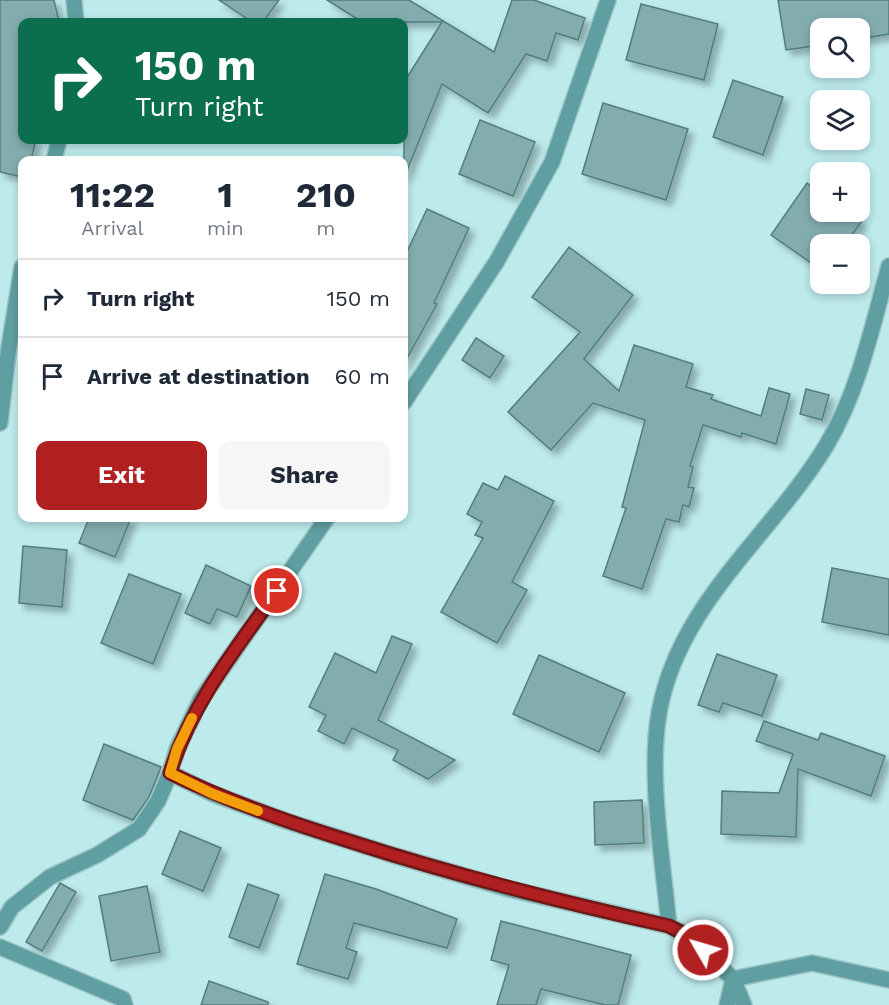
<!DOCTYPE html>
<html lang="en">
<head>
<meta charset="utf-8">
<style>
  body { margin:0; font-family:"Work Sans",sans-serif; background:#f6f6f7; color:#1f2937; height:100vh; display:flex; flex-direction:column; font-size:22px; white-space:nowrap }
  * { box-sizing:border-box; margin:0 }
  p { font-size:20px; color:#747a83 }
  .icon { flex:none; width:33px; height:33px; fill:none; stroke:currentColor; stroke-width:2; stroke-linecap:round; stroke-linejoin:round }
  .map { position:relative; flex:1; overflow:hidden }
  .drawer { position:absolute; left:18px; top:156px; width:390px; height:366px; display:flex; flex-direction:column; background:#fff; border-radius:12px; box-shadow:0 3px 9px #0003 }
  .drawer>* { flex:none }
  .banner { position:absolute; left:18px; top:18px; width:390px; height:126px; border-radius:12px; box-shadow:0 3px 9px #0003; background:#0b6e4f; color:#fff; overflow:hidden }
  .fabs { position:absolute; left:810px; top:18px; display:grid; gap:12px }
  .fabs a { display:grid; place-items:center; width:60px; height:60px; border-radius:12px; background:#fff; box-shadow:0 3px 9px #0003; font-size:30px }
  .pin { position:absolute; display:grid; place-items:center; width:51px; height:51px; color:#fff; margin:-26px; border:3px solid #fff; border-radius:50%; box-shadow:0 2px 6px #0007 }
  .me { position:absolute; width:66px; margin:-33px; rotate:308deg; stroke-linejoin:round; filter:drop-shadow(0 0 4px #0008) }
  .turn { display:flex; align-items:center; gap:21px; height:126px; padding:0 18px; font-size:27px }
  .turn .icon { width:78px; height:78px; stroke-width:2.5 }
  .turn b { display:block; font-size:42px; line-height:51px }
  .eta { display:flex; justify-content:space-evenly; align-items:center; height:102px; text-align:center }
  .eta b { font-size:36px; font-weight:700; line-height:42px }
  .cta { display:flex; gap:12px; margin-top:auto; padding:12px 18px }
  .cta a { flex:1; height:69px; border-radius:12px; background:#b12020; color:#fff; font-size:24px; font-weight:700; line-height:69px; text-align:center }
  .cta a+a { background:#f6f6f7; color:#1f2937 }
  ul { padding:0; list-style:none }
  li { display:flex; align-items:center; gap:18px; height:78px; padding:0 18px; border-top:2px solid #e0e1e3 }
  li div { flex:1 }
  li b { display:block; font-size:22px }
  li em { font-style:normal }
  .map>svg:first-child { display:block }
  .building { fill:#82acad; stroke:#537d7e; stroke-width:1.5; filter:url(#shadow) }
  .lines { fill:none; stroke-linecap:round; stroke-linejoin:round }
  .street-casing { stroke:#9cc4c5; stroke-width:18 }
  .street { stroke:#5f9fa1; stroke-width:15 }
  .route-casing { stroke:#731515; stroke-width:15 }
  .route { stroke:#b12020; stroke-width:10 }
  .slow { stroke:#f59e0b; stroke-width:10 }
</style>
</head>
<body>
<div class="map">
<svg width="889" height="1005" viewBox="0 0 889 1005">
  <defs>
    <filter id="shadow"><feDropShadow dx="5.5" dy="5.5" stdDeviation="3" flood-color="#0004"/></filter>
  </defs>
  <rect width="100%" height="100%" fill="#bdeaeb"/>
  <g class="building">
    <polygon points="0,0 54,0 59,22 22,22 22,140 36,140 31,160 22,160 22,177 0,172"/>
    <polygon points="219,0 279,0 263,22 252,22"/>
    <polygon points="327,0 409,0 494,52 512,0 534,0 585,18 578,40 556,33 547,61 526,54 488,113 442,84 404,178 404,82 442,22 362,22"/>
    <polygon points="778,0 889,0 889,34 860,39 860,28 820,28 820,45 786,50"/>
    <polygon points="641,4 718,24 704,80 626,60"/>
    <polygon points="733,80 783,97 763,155 713,137"/>
    <polygon points="603,103 688,129 666,200 582,174"/>
    <polygon points="480,120 535,142 513,196 459,174"/>
    <polygon points="807,183 820,193 820,212 847,212 862,221 845,244 820,244 820,269 771,235"/>
    <polygon points="427,209 469,228 434,303 437,304 404,364 404,258"/>
    <polygon points="569,247 633,295 584,359 619,391 634,345 693,364 686,387 713,395 711,399 761,416 769,388 790,394 776,444 742,433 741,437 703,425 690,466 693,467 688,487 694,488 689,507 683,505 679,522 666,519 642,589 603,576 626,508 622,507 645,420 593,403 551,450 508,412 580,332 532,297"/>
    <polygon points="476,338 504,356 490,378 462,360"/>
    <polygon points="806,389 829,395 822,420 800,414"/>
    <polygon points="505,476 554,501 512,582 527,590 497,643 441,612 483,538 475,535 482,522 467,514 483,483 498,490"/>
    <polygon points="89,518 131,518 115,557 79,543"/>
    <polygon points="23,546 67,550 62,607 19,603"/>
    <polygon points="206,565 251,586 237,617 217,609 210,624 185,613"/>
    <polygon points="832,568 889,579 889,635 822,622"/>
    <polygon points="129,574 181,594 153,664 101,643"/>
    <polygon points="392,636 412,644 378,720 455,760 428,779 393,760 398,750 352,728 344,744 318,731 326,715 309,707 335,653 376,673"/>
    <polygon points="717,654 777,675 762,716 723,703 719,712 698,705"/>
    <polygon points="539,655 625,693 599,752 513,714"/>
    <polygon points="764,721 818,740 821,733 885,756 871,796 798,769 796,837 721,834 722,791 779,793 793,754 756,741"/>
    <polygon points="104,744 161,767 149,797 133,820 83,800"/>
    <polygon points="642,800 644,843 595,845 594,802"/>
    <polygon points="180,831 221,848 203,891 162,874"/>
    <polygon points="325,874 376,889 457,919 447,948 354,923 346,948 357,952 348,979 297,964"/>
    <polygon points="60,883 76,892 42,951 26,942"/>
    <polygon points="248,884 279,895 259,948 229,937"/>
    <polygon points="147,886 160,952 111,961 99,896"/>
    <polygon points="501,921 631,955 618,1005 605,1005 541,989 536,1005 497,1005 509,965 491,960"/>
    <polygon points="209,981 268,1002 268,1005 201,1005"/>
  </g>
  <g class="lines">
    <g class="street-casing">
      <g id="street">
        <polyline points="74,0 76,22"/>
        <polyline points="54,160 59,140"/>
        <polyline points="404,402 497,261 552,162 608,0"/>
        <polyline points="0,423 8,353 22,267"/>
        <polyline points="170,773 177,749 201,699 327,518"/>
        <path d="M669,926C663,861 648,777 659,713C678,604 771,536 826,446C859,391 872,327 889,266"/>
        <polyline points="0,927 12,907 50,877 97,855 139,829 158,801 170,773 213,794 286,821 396,856 509,889 669,926 688,936 733,979 744,1005"/>
        <polyline points="0,947 123,999 125,1005"/>
        <polyline points="733,979 812,963 889,980"/>
        <polyline points="727,1005 733,979"/>
      </g>
    </g>
    <use href="#street" class="street"/>
  </g>
  <g class="lines">
    <g class="route-casing">
      <path id="route" d="M277,591C236,649 191,704 170,773C229,802 290,823 352,842C457,876 561,902 669,926L688,936L703,950"/>
    </g>
    <use href="#route" class="route"/>
    <polyline class="slow" points="192,718 177,749 170,773 213,794 258,811"/>
  </g>
</svg>
<div class="fabs">
<a><svg class="icon" aria-label="search" viewBox="0 0 24 24"><circle cx="10" cy="10" r="6"/><path d="M15 15l6 6"/></svg></a>
<a><svg class="icon" aria-label="layers" viewBox="0 0 24 24"><path d="M12 4l9 5-9 5-9-5zM3 14l9 5 9-5"/></svg></a>
<a>+</a>
<a>−</a>
</div>
<div class="pin" style="left:277px;top:591px;background:#d93025"><svg class="icon" aria-label="arrive" viewBox="0 0 24 24"><path d="M6 21V4h12l-3 4 3 4H6"/></svg></div>
<svg class="me" style="left:703px;top:950px" viewBox="-20 -20 40 40"><circle r="17" fill="#b12020" stroke="#fff" stroke-width="3"/><path d="M0-11L8 9 0 5-8 9z" fill="#fff"/></svg>
<div class="banner">
<div class="turn"><svg class="icon" aria-label="right" viewBox="0 0 24 24"><path d="M7 20v-9h11M14 6l5 5-5 5"/></svg><div><b>150 m</b>Turn right</div></div>
</div>
<section class="drawer">
<div class="eta">
<div><b>11:22</b><p>Arrival</p></div>
<div><b>1</b><p>min</p></div>
<div><b>210</b><p>m</p></div>
</div>
<ul>
<li><svg class="icon" aria-label="right" viewBox="0 0 24 24"><path d="M7 20v-9h11M14 6l5 5-5 5"/></svg><div><b>Turn right</b></div><em>150 m</em></li>
<li><svg class="icon" aria-label="arrive" viewBox="0 0 24 24"><path d="M6 21V4h12l-3 4 3 4H6"/></svg><div><b>Arrive at destination</b></div><em>60 m</em></li>
</ul>
<div class="cta"><a>Exit</a><a>Share</a></div>
</section>
</div>
</body>
</html>
